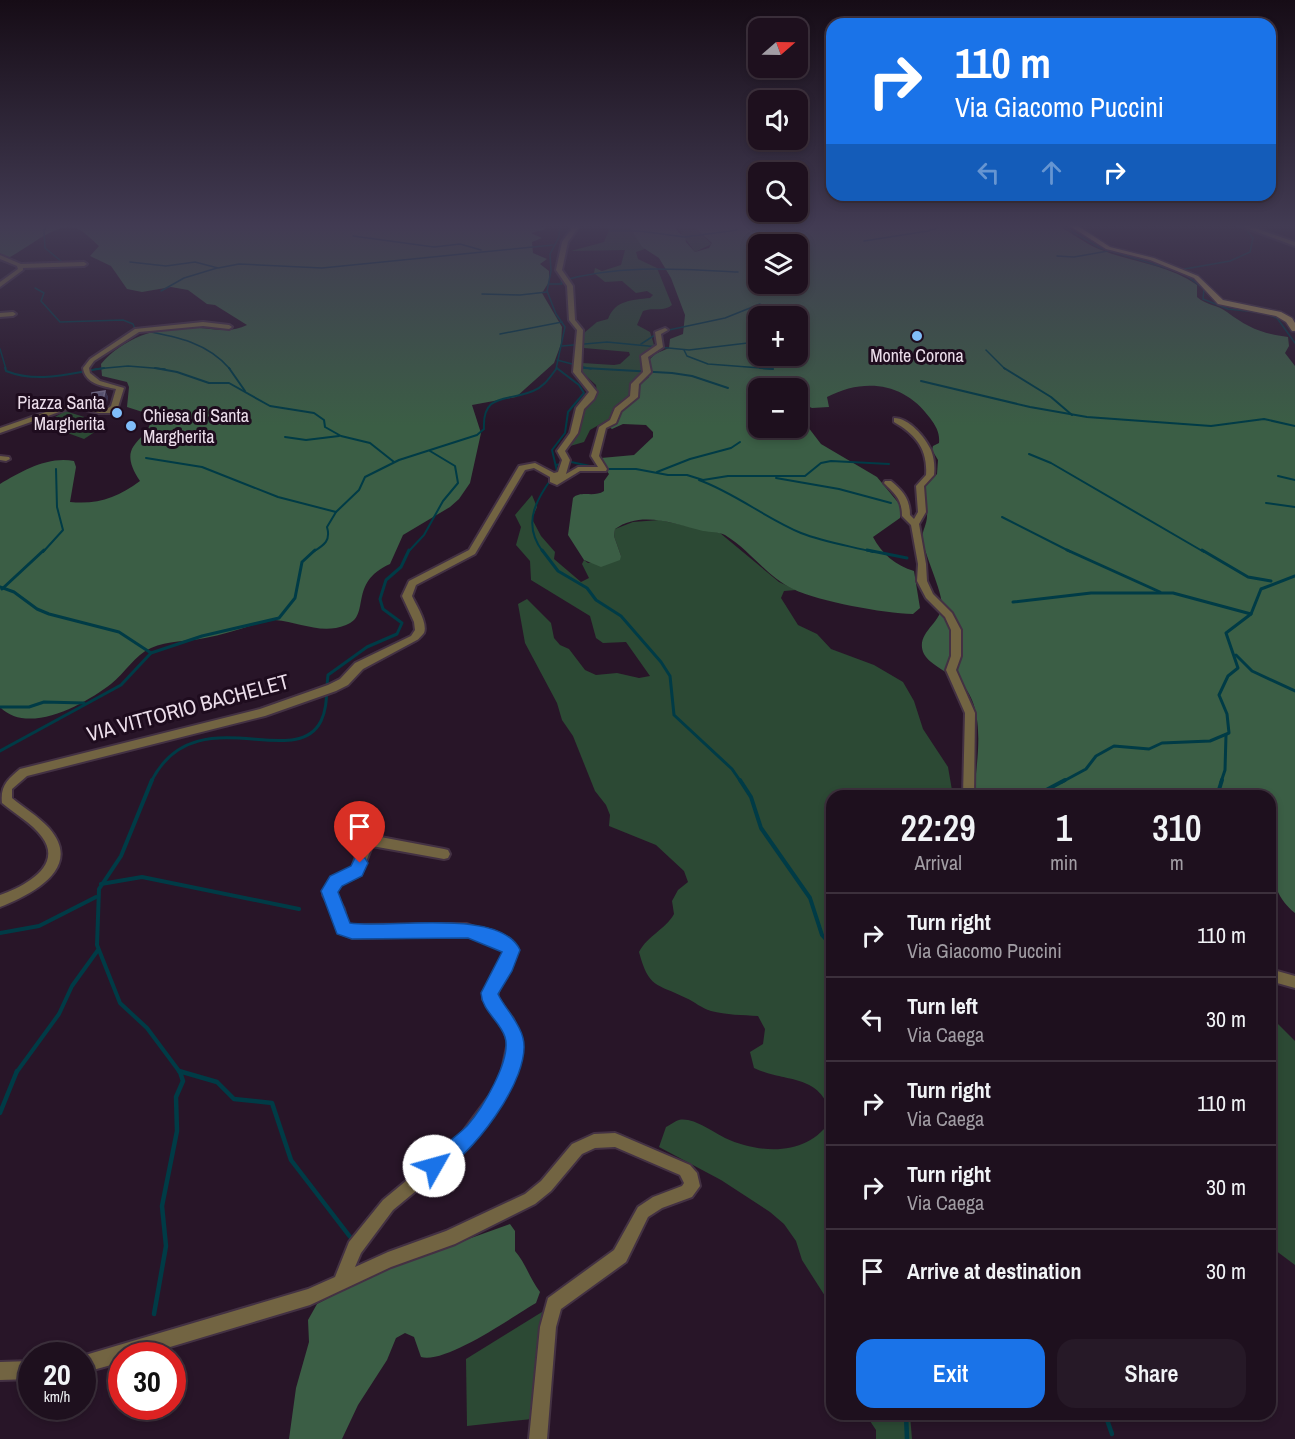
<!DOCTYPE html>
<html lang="en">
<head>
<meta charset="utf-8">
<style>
  body { margin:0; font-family:"Archivo Narrow",sans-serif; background:#261927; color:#f1f3f6; height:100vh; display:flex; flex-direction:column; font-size:22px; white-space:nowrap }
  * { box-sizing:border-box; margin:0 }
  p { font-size:20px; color:#a19da4 }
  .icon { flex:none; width:33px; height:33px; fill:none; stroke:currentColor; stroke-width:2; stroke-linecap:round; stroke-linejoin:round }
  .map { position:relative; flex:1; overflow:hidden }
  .drawer { position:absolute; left:826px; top:790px; width:450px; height:630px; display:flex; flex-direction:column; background:#1e101e; border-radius:18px; box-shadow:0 3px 9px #0003,0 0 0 2px #3c303c }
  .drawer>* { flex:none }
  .hud { position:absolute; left:826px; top:18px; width:450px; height:183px; border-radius:18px; box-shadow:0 3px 9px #0003,0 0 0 2px #3c303c; background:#1a73e8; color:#fff; overflow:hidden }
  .needle { width:39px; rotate:70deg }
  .tools { position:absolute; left:748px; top:18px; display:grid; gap:12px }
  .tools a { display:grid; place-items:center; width:60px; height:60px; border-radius:12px; background:#1e101e; box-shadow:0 3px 9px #0003,0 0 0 2px #3c303c; font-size:30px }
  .speed { position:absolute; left:18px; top:1342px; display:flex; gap:12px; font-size:30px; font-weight:700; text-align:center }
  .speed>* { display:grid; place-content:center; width:78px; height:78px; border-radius:50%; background:#1e101e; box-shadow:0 3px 9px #0003,0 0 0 2px #3c303c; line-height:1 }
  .speed small { font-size:15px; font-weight:400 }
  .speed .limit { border:9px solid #d22; background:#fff; color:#111 }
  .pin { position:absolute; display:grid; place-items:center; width:51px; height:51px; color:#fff; margin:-62px -26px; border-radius:50% 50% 50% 0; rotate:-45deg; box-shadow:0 0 6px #0007 }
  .pin .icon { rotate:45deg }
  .me { position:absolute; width:66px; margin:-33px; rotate:52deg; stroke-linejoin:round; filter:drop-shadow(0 0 4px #0008) }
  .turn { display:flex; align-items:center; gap:21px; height:126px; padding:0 30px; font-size:27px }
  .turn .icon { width:78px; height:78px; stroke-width:2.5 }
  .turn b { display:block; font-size:42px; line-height:51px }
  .lanes { display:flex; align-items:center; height:57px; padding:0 30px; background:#0003; justify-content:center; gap:30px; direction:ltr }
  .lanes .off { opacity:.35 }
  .eta { display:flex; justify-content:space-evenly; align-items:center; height:102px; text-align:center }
  .eta b { font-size:36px; font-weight:600; line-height:42px }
  .cta { display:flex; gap:12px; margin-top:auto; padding:12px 30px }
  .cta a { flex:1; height:69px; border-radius:18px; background:#1a73e8; color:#fff; font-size:24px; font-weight:600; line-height:69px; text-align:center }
  .cta a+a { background:#261927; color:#f1f3f6 }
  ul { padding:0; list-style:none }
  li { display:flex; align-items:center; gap:18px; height:84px; padding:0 30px; border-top:2px solid #3c303c }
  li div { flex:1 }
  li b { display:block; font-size:22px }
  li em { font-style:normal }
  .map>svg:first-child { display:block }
  .green { fill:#2c4934 }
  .forest { fill:#3b5e45; fill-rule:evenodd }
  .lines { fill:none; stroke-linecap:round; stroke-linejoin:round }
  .stream-far4 { stroke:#003b46; stroke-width:1.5 }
  .stream-far3 { stroke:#003b46; stroke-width:2 }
  .stream-far2 { stroke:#003b46; stroke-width:3 }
  .stream-far1 { stroke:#003b46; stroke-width:4 }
  .stream { stroke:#003b46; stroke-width:4.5 }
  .minor-casing { stroke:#433143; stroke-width:4 }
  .secondary-casing { stroke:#433143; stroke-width:3 }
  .minor { fill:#726442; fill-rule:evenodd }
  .secondary { fill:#a48d55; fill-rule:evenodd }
  .wall { fill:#4c4869 }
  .shaded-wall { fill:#362d49 }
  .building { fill:#5d5877; stroke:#746d89; stroke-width:1.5 }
  .route { fill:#1a73e8; stroke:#114b97; stroke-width:1.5 }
  .poi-dot { fill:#80bdfa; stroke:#1e0c1e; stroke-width:2 }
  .labels { text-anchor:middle; stroke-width:6; stroke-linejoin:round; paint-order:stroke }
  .far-poi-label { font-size:18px; fill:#ecdeeb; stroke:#1e0c1e }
  .street-label { font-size:21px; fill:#ecdeeb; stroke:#1e0c1e }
</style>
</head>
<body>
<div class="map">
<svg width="1295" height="1439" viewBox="0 0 1295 1439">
  <rect width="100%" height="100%" fill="#281528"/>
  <g class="green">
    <path d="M602,224H628L645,249L636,252L638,259L657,268L672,305C665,312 653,307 643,311L637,325L650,332L654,345L640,356L644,371L630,396L614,410L611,418L590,430L584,442L570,446L580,428L585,409L597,393L596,385L583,373L582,363L614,365L620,364L630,355L629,352L584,348V333L597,322L608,319C615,300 632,300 650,298L653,295L647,291L636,293L622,281L605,282L594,273L595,268L602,271L621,265L625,250L571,251L604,242L609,230Z"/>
    <polygon points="660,224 690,224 712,244 695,252 678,229"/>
    <polygon points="65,411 107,424 84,439 54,428 66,421 55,417"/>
    <path d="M532,495L537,507L532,519L541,536L555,552L554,559L581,582L589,578L582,564L584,560L588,563L621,556L614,536L615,529L633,522L659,520L720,533L779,582L796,590L784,591L781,598L798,625L817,634L831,649L874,665L903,682L914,701L923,729L948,767L953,796H832V1313L825,1296L802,1260L796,1241L784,1224L770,1212L721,1180L659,1147L666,1127C670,1125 675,1121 679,1120C693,1117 713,1132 725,1138C762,1155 810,1156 832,1118C821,1072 788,1084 754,1068L750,1052L763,1044L765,1029L758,1016C743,1015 726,1015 711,1011C701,1008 695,1002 686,998C656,983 649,989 639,952C648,935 665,930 674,914L672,901L678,890L688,882L684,871L656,845L609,826L610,815L606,805L595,791L573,736L562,720L557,703L525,643L518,604L527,599L551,623L554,638L560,645L569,649L585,670L596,675L617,673L639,678L650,676L626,642L603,643L596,638L590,616L531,580L530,561L516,545L521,527L515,515Z"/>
    <polygon points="1271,1017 1295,1041 1295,1265 1271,1247"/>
    <polygon points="542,1312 532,1419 467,1426 466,1359"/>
    <polygon points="866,1415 910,1415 912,1439 876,1439 876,1430"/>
  </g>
  <g class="forest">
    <path d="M0,224H537L546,229L531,233L542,238L532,242L533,253L547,259L540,264L549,271V282L542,293L562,327L561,344L554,363L516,397L472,405L481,433L470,483L459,499L450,507L403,535L390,564C347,583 372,616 346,625C321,635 300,622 275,620C268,620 260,623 253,625C237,630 221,635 205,638C187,642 168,640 151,648C135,655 125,673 111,684C85,704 28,736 0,707V484C22,471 48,456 74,461L76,467L70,502C98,505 118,497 140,481C113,441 151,443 152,415L127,407L129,387L127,382L102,376L101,364C126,335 163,325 200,328C216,329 232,333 247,325L215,305L207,304L188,290L171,287L142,292L127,289L111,266L90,256L99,246C92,240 84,231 76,228C59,220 25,250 8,258L0,255Z"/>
    <path d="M628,224L674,226L679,233L685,236L686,242L695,252L709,248L712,243L690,224H1054C1072,232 1086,245 1104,251C1136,263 1169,265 1197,285V297C1206,305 1218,305 1227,312C1247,327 1262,334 1288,337L1289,346L1285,353L1295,366V913C1260,885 1271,836 1270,796H977L974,793C977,759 987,708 960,682C950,673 930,665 924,654C914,633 942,624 942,604C941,590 927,559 923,543C920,533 927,526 927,516C928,508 923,498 923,489L937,474L938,460L932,450L933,446L939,443C940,433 936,426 930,418C905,383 865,377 827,397L829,407L812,408L798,402V388H759V428H798V414L821,444L877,477L901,506L900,518L873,537C881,553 896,566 914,571L920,608L913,614C883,613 820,602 793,589C766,576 751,551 725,535C719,532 710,532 703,531C676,524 641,510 615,529L614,536L621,556L620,560L601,567L584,560L568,535L573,498C581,490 594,498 604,491V481L609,474L599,460L601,458L634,455L653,437V432L646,425L623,424L612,429L609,427L618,422L621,412L638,398L640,385L649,377V360L655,354L669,348L670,339L683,334L685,315L671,278L659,258L642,247ZM759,244H798V284H759ZM759,316H798V356H759Z"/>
    <path d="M510,1224L515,1231V1251C525,1262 530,1279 540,1292L536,1303C512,1317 446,1364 421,1357L414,1337L405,1333L396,1338L387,1360L358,1405L342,1439H289L296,1388L309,1342L308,1320L317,1304L382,1270Z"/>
  </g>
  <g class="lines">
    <g class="stream-far4">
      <polyline points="48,224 44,230 45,248 61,261"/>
      <polyline points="1059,224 1100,248 1183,273 1204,289 1203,299 1228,309 1265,313 1277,318 1295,343"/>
      <polyline points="610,231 639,231 685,237 737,230"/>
      <polyline points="353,236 434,247 460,244 481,250"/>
      <polyline points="864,241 928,231 937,228 937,224"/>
      <polyline points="1057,256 1074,257 1108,251"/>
      <polyline points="130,262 166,266 195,262 218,268 239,264 322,268 553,245"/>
      <polyline points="1179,270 1230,261 1250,252 1253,238 1245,228"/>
      <path d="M549,284H562L561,281C620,264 678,269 738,272"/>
      <path d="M35,288L44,293L41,301L60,322L123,320L133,324L135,329C171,336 205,340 230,369"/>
      <polyline points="161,291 184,278 217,268"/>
      <polyline points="482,294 520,295 547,292"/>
      <polyline points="664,331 725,318 760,304"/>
      <polyline points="500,334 562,322"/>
      <polyline points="641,344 658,333"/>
      <polyline points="562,346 607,342 689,350 756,342"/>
      <polyline points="0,349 6,369"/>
      <polyline points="684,350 687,356 708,364 773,369"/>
      <polyline points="986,350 1005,369"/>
      <polyline points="557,360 591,369"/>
      <polyline points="95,369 128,366 165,369"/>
      <polyline points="556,369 565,327 556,314 547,291 551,271 550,254 559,237 560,224"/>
    </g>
    <g class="stream-far3">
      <path d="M5,368L6,371C39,384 70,373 104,368"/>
      <polyline points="155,368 177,372 209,383 229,383 270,406 314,413 324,420 325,427 341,436 370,443 394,462"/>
      <polyline points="229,368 245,391"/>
      <polyline points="584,368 672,373 692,376 728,388"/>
      <polyline points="760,368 773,369"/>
      <polyline points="1004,368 1051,397 1072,415"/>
      <polyline points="921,381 1030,407 1087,417 1211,426 1264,419 1295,426"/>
      <polyline points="285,437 306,440 339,436"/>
      <polyline points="1029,454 1051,463 1204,552"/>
      <polyline points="146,458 202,467 278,497 336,512"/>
      <polyline points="556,465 571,462 604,469 636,469 668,475 687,475 703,480 728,476 805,476 821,463 831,461 889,464"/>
      <polyline points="657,472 690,459 731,448 740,442"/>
      <polyline points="1278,476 1295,480"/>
      <polyline points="776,478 839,489 891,503"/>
      <path d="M699,480C735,493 765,518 801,533C824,542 850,546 873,552"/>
      <polyline points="1266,503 1295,507"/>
      <polyline points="1002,517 1071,552"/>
      <polyline points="43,552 63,530 57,507 56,469"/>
      <path d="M313,552C324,545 331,541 327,527L336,512L359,490L365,477L399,460L477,435L484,429C482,392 507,402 533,391C544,387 550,377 557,368"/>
      <polyline points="408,552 424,535 443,501 458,483 455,466 430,451"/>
      <path d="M543,552C520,522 538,497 557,471L552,450L565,433L568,412L584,393L579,385L558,369"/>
    </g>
    <g class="stream-far2">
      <polyline points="542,550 558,571 587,588 596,600 621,616 661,662 670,676 674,715 732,769 741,782"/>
      <polyline points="867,550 907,558"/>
      <polyline points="1067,550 1160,592"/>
      <polyline points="1202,550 1248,577 1271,581"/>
      <polyline points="0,587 14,592 37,609 49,614 119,632 151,653"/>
      <polyline points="2,589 44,550"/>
      <polyline points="1013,602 1091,593 1173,593 1251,614"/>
      <polyline points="1236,655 1252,671 1295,691"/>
      <polyline points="0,707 29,707 44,702 84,703"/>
      <polyline points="0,751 121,685 151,653 202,636 279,618 295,598 302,562 315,550"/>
      <path d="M151,782C194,695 295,773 321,721C328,707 326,690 328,675L367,647L397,634L402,623L383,609L380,599L386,580L401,567L409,550"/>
      <polyline points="1062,782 1086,769 1096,756 1114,746 1149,749 1162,743 1210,741 1229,733 1227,714 1219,695 1228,676 1238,668 1226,633 1251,614 1261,589 1295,576"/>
      <polyline points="1221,782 1225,770 1226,735"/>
    </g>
    <g class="stream-far1">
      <polyline points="152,780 121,856 99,889 97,945 120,1003 147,1028 179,1071 184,1073"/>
      <polyline points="740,780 751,797 761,828 810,898 822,935 832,946"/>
      <polyline points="1021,796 1024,796"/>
      <polyline points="1035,796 1065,780"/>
      <polyline points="1217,796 1222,780"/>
      <polyline points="101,884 142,877 299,909"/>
      <polyline points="0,933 39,926 96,897"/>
      <polyline points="16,1073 59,1014 72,986 98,950"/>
    </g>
    <g class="stream">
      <polyline points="179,1071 217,1082 234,1099 272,1103 291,1160 354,1242"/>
      <polyline points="0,1113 17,1071"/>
      <polyline points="154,1314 166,1246 162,1206 177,1131 176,1097 183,1081 180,1072"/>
      <polyline points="906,1414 907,1439"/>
      <polyline points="1105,1414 1112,1434"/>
    </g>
    <g class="minor-casing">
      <g id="minor">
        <path d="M570,224H576L578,228L568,242L562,270L573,286L575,320L583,330L581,372L597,392L594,399L584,409L578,433L565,451L570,460L566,474L578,467H598L591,456L599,427L610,420L615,408L630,396L631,384L643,372L641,356L657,345L655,332L665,328L668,330L661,334L663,347L648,357L651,372L639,384L638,397L621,411L616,423L606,428L599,456L607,469L606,471H580L557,485L550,482V477L534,468L525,470L475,554L416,585L412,596C416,605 428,623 424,633C424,633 418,640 417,640L363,669L348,685L336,691L265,716L27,776L12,789V798C24,808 38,816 49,828C84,868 32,894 0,907V895C23,887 64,866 42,837C32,823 15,814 2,803C0,786 8,779 20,769L260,709L328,685L340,679L355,663L411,636L415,630L414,622L402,596L409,581L469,550L519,466L535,463L554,473L558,472L562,460L557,451L570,433L576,408L589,392L573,372L577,330L569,320L567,286L556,270L562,242L572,228Z"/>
        <polygon points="1235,224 1244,224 1295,242 1295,246"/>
        <polygon points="0,255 21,264 84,262 87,264 84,266 23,268 23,270 0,287 0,282 18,269 17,266 0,259"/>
        <polygon points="0,313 13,312 16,314 13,316 0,317"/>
        <path d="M203,322L229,325L232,327L229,329L203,326L139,332L94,361L89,368L90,373L100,381L124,388L118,407L112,413H99L73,407L0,433V428L72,403L107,409L111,406L116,389C103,386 85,384 83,368L90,359L135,329Z"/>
        <path d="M894,418C909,418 925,437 931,450C934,458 935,466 934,475L924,486L926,512L919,524L926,564L927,581L933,594L952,613L961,630V656L956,670L975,713L974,796H963L965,713L946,670L951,656V630L945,617L926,598L917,581L918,564L911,525L902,516C902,499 895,494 884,483L885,481H891C903,491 910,499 910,515L914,519L918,512L916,486L926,475C928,449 915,434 894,422Z"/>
        <polygon points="0,456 9,457 10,459 6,461 0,460"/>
        <polygon points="370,835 444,849 448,850 450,854 448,858 444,859 372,846 361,875 340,885 336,894 344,909 348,925 467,924 512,941 517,950 499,988 497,997 513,1019 522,1042 516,1070 503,1101 469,1147 393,1210 361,1253 355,1267 388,1252 446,1231 525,1194 541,1181 572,1144 594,1134 615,1133 620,1135 690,1165 697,1173 700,1186 692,1197 662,1208 648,1217 626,1262 561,1309 556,1327 547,1439 529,1439 540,1327 548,1298 614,1250 638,1207 653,1197 682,1186 684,1183 680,1175 615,1147 595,1148 582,1154 551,1191 535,1204 455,1244 391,1267 310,1305 140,1356 122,1356 122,1362 82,1373 82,1356 308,1289 335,1277 349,1242 383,1200 459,1137 493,1091 502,1070 508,1042 503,1028 483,999 488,983 503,954 503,949 467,936 352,938 339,933 332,911 323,895 332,877 352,868 361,841"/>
        <polygon points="1270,969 1295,976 1295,988 1270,981"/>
        <polygon points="32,1361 32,1379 0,1380 0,1362"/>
      </g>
    </g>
    <g class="secondary-casing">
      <polygon id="secondary" points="1067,224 1075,224 1110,247 1154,258 1198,276 1223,300 1281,312 1292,318 1295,323 1295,331 1292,331 1286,322 1276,316 1218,304 1194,278 1150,260 1106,249"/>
    </g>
    <use href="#minor" class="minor"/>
    <use href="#secondary" class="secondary"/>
  </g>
  <polygon class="wall" points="105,391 108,397 106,407 96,405 92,399"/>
  <polygon class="shaded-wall" points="105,391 108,397 106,407 103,400"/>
  <polygon class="building" points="105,391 103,400 92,399 92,393"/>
  <linearGradient id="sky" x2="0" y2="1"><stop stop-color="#160c16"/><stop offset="0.53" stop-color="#423b53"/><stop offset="1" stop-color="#423b53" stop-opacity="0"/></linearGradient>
  <rect width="1295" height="426" fill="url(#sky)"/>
  <path class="route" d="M360,856L365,858L368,863L362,876L342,886L338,892L350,923C388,929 501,907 520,950L512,971L498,994C505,1009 519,1021 523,1038C533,1077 469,1161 434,1176L427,1173L424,1166L427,1159C440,1148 455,1138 467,1126C482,1109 512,1060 505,1037C500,1021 482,1011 481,993L502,952L468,938L352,939L337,934L321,891L330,876L351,866L355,858Z"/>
  <g class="poi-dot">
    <circle cx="917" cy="336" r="6"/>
    <circle cx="117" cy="413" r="6"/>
    <circle cx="131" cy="426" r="6"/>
  </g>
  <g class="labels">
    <g class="far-poi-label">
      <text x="917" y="362">Monte Corona</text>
      <text x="105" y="409" text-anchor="end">Piazza Santa<tspan x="105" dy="21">Margherita</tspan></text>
      <text x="143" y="422" text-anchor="start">Chiesa di Santa<tspan x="143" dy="21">Margherita</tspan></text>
    </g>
    <g class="street-label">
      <text transform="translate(188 708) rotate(-15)" y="7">VIA VITTORIO BACHELET</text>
    </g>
  </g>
</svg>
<div class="tools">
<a><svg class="needle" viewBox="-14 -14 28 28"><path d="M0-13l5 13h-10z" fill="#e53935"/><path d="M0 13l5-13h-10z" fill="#a19da4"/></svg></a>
<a><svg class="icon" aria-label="sound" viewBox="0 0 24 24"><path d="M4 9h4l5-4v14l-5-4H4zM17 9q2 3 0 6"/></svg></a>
<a><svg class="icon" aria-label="search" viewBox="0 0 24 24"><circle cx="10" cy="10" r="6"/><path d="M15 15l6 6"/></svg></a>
<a><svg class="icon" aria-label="layers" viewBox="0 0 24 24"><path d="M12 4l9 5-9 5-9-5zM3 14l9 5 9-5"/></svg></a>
<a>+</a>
<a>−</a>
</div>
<div class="speed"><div>20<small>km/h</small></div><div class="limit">30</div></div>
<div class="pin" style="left:360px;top:863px;background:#d93025"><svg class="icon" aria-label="arrive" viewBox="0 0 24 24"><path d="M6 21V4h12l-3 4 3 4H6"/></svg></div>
<svg class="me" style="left:434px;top:1166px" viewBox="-20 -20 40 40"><circle r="19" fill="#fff"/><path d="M0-13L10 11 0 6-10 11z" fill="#1a73e8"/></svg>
<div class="hud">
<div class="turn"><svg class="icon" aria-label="right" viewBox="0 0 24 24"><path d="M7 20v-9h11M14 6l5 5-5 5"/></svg><div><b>110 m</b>Via Giacomo Puccini</div></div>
<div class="lanes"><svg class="icon off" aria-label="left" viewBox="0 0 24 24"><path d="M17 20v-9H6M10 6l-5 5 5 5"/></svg><svg class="icon off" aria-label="ahead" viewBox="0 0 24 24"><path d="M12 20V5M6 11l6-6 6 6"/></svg><svg class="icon" aria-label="right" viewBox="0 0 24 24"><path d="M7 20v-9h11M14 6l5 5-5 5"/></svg></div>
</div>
<section class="drawer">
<div class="eta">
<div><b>22:29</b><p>Arrival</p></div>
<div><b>1</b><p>min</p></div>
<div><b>310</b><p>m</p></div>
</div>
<ul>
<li><svg class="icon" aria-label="right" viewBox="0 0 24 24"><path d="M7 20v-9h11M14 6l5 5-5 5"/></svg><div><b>Turn right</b><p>Via Giacomo Puccini</p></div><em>110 m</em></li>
<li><svg class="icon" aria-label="left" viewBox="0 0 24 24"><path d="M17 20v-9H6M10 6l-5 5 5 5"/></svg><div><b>Turn left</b><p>Via Caega</p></div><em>30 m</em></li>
<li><svg class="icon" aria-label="right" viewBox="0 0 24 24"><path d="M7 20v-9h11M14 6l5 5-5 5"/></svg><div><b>Turn right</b><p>Via Caega</p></div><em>110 m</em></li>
<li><svg class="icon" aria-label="right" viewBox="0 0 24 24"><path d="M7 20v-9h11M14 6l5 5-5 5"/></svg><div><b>Turn right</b><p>Via Caega</p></div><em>30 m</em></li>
<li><svg class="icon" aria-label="arrive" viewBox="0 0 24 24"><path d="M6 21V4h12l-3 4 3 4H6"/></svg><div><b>Arrive at destination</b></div><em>30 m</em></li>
</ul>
<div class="cta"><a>Exit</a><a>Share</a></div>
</section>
</div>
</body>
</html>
